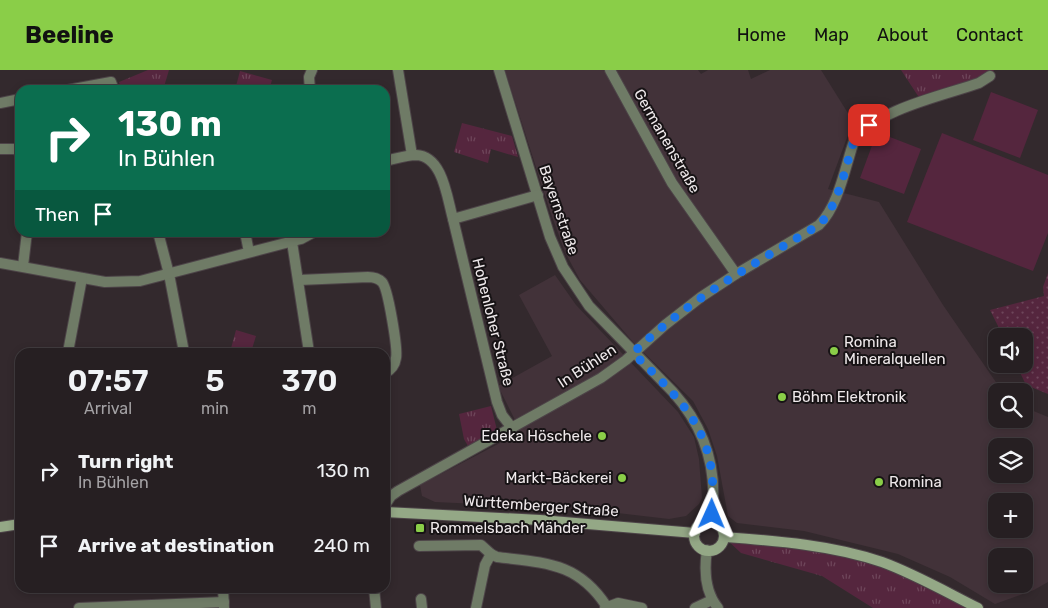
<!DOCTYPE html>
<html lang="en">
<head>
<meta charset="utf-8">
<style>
  body { margin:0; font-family:Rubik,sans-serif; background:#2e272a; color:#f1f3f6; height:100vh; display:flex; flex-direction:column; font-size:19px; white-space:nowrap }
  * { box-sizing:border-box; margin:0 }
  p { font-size:16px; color:#a4a2a5 }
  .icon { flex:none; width:28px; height:28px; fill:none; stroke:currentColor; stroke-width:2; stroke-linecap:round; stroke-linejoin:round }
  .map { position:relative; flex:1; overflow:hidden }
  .details { position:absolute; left:15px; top:278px; width:375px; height:245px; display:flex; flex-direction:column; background:#261f22; border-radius:15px; box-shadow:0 2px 8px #0003,0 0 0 1px #423d40 }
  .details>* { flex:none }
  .guide { position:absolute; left:15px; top:15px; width:375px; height:152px; border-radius:15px; box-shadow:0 2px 8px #0003,0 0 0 1px #423d40; background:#0b6e4f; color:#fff; overflow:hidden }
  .tools { position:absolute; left:988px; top:258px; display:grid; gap:10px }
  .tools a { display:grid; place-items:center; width:45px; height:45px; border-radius:10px; background:#261f22; box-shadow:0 2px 8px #0003,0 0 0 1px #423d40; font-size:25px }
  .pin { position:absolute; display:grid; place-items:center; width:42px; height:42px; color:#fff; margin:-21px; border-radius:10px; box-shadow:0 2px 8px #0006 }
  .me { position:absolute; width:55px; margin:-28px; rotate:1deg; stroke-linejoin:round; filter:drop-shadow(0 0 4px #0008) }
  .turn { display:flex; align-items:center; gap:18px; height:105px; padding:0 20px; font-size:22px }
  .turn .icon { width:65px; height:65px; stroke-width:2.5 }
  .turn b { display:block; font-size:35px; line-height:42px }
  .then { display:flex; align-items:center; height:48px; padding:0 20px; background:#0003; gap:10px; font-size:19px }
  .eta { display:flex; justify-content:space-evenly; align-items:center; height:85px; text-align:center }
  .eta b { font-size:30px; font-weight:600; line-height:35px }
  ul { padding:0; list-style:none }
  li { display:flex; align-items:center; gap:15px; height:75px; padding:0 20px }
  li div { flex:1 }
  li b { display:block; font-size:19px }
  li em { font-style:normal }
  header { display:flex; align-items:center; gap:30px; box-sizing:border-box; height:70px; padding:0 25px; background:#8ace48; color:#111 }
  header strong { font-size:24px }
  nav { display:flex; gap:28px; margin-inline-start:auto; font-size:18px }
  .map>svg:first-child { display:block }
  .built { fill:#423239; fill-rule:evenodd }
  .grass { fill:url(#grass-tufts) }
  .garden { fill:url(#garden-dots) }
  .pitch { fill:#55263e }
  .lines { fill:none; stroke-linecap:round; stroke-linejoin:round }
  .minor-casing { stroke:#4d4448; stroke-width:12 }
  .secondary-casing { stroke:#4d4448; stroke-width:12 }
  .minor { stroke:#6f7b66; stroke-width:10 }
  .secondary { stroke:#94a886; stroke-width:10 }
  .route { stroke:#1a73e8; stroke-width:9; stroke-dasharray:0 16.2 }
  .poi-dot { fill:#8ace48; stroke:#171315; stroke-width:2 }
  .labels { text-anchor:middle; stroke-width:4; stroke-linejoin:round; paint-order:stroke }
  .street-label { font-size:15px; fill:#efe9eb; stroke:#171315 }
  .poi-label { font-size:15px; fill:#efe9eb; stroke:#171315; text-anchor:start }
</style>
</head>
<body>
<header>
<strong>Beeline</strong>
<nav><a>Home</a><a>Map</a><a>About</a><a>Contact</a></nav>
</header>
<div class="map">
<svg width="1048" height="538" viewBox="0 0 1048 538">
  <defs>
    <pattern id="grass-tufts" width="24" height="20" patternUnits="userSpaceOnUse" patternTransform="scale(1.25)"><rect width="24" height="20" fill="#55263e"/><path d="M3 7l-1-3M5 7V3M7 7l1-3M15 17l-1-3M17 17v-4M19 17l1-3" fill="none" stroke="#6e465a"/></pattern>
    <pattern id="garden-dots" width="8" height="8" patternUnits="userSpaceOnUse" patternTransform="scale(1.25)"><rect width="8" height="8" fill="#55263e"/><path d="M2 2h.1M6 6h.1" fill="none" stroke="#6e465a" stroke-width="1.8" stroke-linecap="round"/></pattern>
  </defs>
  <rect width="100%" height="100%" fill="#33292d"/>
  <g class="built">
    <path d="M505,0H698L701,4L708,0H748L751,9L770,0H821L851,48L848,65L828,119L879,132L943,235L1002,321H996V349H1024V337L1048,347V512L1034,520L995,534L950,507L898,484L804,461L737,453L728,446L717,386L708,359L693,331L633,272L580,210L565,182L550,141ZM996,376H1024V404H996ZM996,431H1024V459H996ZM996,486H1024V514H996Z"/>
    <polygon points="555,205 576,235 678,342 694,367 699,389 702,428 699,434 686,446 669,449 583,439 435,432 422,426 420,415 521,362 498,316 552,286 519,225"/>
  </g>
  <g class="grass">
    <polygon points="148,0 169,0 163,20 122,20 119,12"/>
    <polygon points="901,0 994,0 990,6 922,32"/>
    <polygon points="240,1 272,10 269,20 235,20"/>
    <polygon points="462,53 512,66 518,87 491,79 488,93 454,82"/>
    <polygon points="236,260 256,266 251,282 230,282"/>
    <polygon points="491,336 497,360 468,376 464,369 459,344"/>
    <polygon points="724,467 855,484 978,538 873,538 822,506 741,483"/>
  </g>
  <polygon class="garden" points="1048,203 1048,324 1026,315 1016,294 1024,294 1024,266 1003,266 990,240 1044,226 1043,217"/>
  <g class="pitch">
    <polygon points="991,22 1038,40 1020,88 973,70"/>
    <polygon points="877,62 921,79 904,124 860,108"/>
    <polygon points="942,63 1048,105 1048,163 1033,201 907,152"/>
  </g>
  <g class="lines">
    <g class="minor-casing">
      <g id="minor">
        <polyline points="398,0 412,85"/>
        <path d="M499,0L550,167L563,197L589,236L673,322C706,359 719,402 711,451"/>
        <polyline points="610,0 672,113 736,204"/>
        <polyline points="68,20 111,12 114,20"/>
        <polyline points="310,20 309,7 312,0"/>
        <polyline points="0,33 20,29"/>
        <polyline points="0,79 15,79 20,82"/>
        <path d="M385,91C395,89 406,85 416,85C443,86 447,128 453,149L538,125"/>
        <polyline points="453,149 497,332 502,345 512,358"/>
        <polyline points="158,162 169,204 184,282"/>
        <polyline points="245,162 249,182"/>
        <polyline points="292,172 309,282"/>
        <polyline points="0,193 105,212 140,211 301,169 314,162"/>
        <polyline points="23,196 27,162"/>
        <path d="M299,210L368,207C373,207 378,208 382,212C388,218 398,279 396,288C395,295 391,300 385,303"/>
        <polyline points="68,282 82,208"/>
        <path d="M385,435L391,426L398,421L601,308L626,290L665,255L701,227L736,204L819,155C839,135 845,97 854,71C877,39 942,26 979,13L990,6"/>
        <path d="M419,476L481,475L491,484L497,487C545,493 578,492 607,537"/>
        <path d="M707,480C704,500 705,522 718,538"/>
        <polyline points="223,518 224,538"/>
        <polyline points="374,518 376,538"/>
        <polyline points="421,529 422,538"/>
        <polyline points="79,538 224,532"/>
        <polyline points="476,538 485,495 491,484"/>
        <polyline points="605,538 618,533 642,538"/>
        <polyline points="695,538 712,530"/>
      </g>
    </g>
    <g class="secondary-casing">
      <g id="secondary">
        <polyline points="385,442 540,450 695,463"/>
        <circle cx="709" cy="466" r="15"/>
        <polyline points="0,457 20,454"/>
        <path d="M724,467C777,471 832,475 882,492C915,504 946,522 978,538"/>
      </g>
    </g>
    <use href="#minor" class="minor"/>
    <use href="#secondary" class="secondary"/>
  </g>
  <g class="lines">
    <path class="route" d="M712,444C719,364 686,335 633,283C688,230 754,194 819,155C839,135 845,97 854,71L860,62L869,55"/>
  </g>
  <g class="poi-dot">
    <circle cx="834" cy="281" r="5"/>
    <circle cx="782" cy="327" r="5"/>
    <circle cx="602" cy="366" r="5"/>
    <circle cx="622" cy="408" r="5"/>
    <circle cx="879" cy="412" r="5"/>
    <rect x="415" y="453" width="10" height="10" rx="2.5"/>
  </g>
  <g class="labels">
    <g class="street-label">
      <text transform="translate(667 71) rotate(60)" y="5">Germanenstraße</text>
      <text transform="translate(559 140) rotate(71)" y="5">Bayernstraße</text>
      <text transform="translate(493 252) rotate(76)" y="5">Hohenloher Straße</text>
      <text transform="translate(587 296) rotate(-33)" y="5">In Bühlen</text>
      <text transform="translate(541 436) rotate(4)" y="5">Württemberger Straße</text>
    </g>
    <g class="poi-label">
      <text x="844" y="277">Romina<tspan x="844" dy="17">Mineralquellen</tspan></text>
      <text x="792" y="332">Böhm Elektronik</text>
      <text x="592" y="371" text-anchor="end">Edeka Höschele</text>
      <text x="612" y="413" text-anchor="end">Markt-Bäckerei</text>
      <text x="889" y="417">Romina</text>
      <text x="430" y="463">Rommelsbach Mähder</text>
    </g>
  </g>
</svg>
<div class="tools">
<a><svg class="icon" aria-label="sound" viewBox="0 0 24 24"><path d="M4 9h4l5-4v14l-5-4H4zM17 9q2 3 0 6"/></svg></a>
<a><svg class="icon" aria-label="search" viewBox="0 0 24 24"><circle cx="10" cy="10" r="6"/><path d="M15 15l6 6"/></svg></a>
<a><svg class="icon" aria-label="layers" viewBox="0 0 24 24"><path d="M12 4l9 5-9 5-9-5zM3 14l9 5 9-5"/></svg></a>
<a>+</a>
<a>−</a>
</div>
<div class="pin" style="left:869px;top:55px;background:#d93025"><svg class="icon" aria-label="arrive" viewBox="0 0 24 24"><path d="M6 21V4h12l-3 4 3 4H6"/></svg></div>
<svg class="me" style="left:712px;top:444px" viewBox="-20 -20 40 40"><path d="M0-17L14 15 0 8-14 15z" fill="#1a73e8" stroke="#fff" stroke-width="4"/></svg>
<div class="guide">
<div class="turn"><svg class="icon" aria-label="right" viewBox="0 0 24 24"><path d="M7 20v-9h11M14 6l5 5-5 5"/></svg><div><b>130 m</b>In Bühlen</div></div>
<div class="then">Then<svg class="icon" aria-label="arrive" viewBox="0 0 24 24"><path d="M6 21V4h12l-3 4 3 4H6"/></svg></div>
</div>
<section class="details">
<div class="eta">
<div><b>07:57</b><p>Arrival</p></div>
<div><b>5</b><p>min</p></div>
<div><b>370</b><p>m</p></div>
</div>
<ul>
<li><svg class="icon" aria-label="right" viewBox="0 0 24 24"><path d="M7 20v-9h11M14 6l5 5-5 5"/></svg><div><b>Turn right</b><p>In Bühlen</p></div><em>130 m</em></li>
<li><svg class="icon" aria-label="arrive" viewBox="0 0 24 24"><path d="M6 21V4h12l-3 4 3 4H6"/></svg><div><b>Arrive at destination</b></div><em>240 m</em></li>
</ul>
</section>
</div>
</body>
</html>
